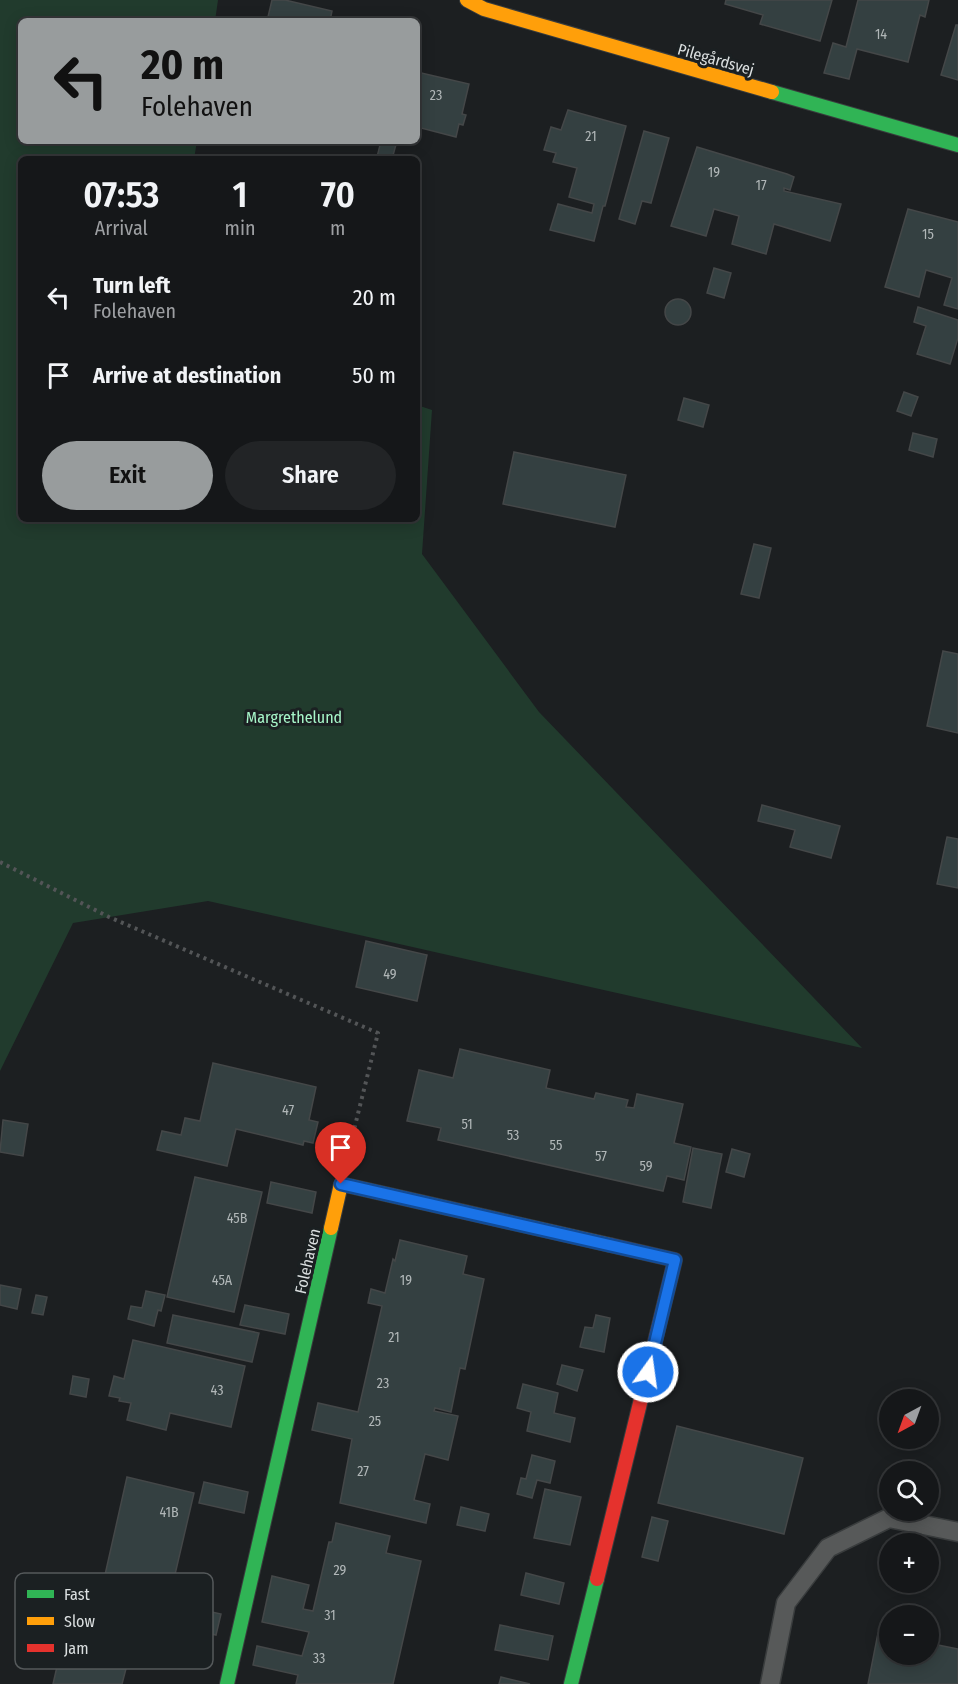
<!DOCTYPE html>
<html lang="en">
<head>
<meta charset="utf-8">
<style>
  body { margin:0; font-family:"Fira Sans Condensed",sans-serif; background:#222426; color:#f1f3f6; height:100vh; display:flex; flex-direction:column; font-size:22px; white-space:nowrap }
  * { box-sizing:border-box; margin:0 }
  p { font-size:20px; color:#9d9fa2 }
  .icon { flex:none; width:33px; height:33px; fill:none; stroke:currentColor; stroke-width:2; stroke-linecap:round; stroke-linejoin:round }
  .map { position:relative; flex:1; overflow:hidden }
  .panel { position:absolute; left:18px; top:156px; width:402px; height:366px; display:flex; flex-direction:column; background:#151719; border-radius:9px; box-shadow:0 3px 15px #0003,0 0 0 2px #343638 }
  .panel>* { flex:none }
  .top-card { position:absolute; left:18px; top:18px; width:402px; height:126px; border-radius:9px; box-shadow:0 3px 15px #0003,0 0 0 2px #343638; background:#989c9d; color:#111; overflow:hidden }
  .needle { width:39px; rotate:221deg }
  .tools { position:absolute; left:879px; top:1389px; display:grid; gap:12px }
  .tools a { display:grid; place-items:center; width:60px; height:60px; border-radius:50%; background:#151719; box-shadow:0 3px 15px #0003,0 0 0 2px #343638; font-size:30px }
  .pin { position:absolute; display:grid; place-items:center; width:51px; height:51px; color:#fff; margin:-62px -26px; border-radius:50% 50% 50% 0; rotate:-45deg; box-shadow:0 0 6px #0007 }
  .pin .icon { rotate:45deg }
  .me { position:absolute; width:66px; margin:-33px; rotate:14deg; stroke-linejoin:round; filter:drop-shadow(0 0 4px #0008) }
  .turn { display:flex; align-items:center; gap:21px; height:126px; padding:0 24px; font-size:27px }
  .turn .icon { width:78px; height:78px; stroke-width:2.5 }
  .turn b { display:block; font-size:42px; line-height:51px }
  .eta { display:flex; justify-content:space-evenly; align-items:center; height:102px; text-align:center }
  .eta b { font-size:36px; font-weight:600; line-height:42px }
  .cta { display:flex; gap:12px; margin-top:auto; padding:12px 24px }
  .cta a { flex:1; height:69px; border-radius:36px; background:#989c9d; color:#111; font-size:24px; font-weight:600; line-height:69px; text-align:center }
  .cta a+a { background:#222426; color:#f1f3f6 }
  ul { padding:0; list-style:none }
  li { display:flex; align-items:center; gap:18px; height:78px; padding:0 24px }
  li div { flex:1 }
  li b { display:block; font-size:22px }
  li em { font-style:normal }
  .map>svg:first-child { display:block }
  .green { fill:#213b2d }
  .building { fill:#344041; stroke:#444748; stroke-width:1.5 }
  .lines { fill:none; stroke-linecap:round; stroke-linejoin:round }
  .lane-casing { stroke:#393c3d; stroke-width:21 }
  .fast-casing { stroke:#393c3d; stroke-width:16 }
  .slow-casing { stroke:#393c3d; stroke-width:16 }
  .jam-casing { stroke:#393c3d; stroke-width:16 }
  .path { stroke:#535557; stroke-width:4; stroke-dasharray:3 4.5; stroke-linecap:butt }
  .lane { stroke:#575959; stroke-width:18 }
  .fast { stroke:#30b455; stroke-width:14 }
  .slow { stroke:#ff9f0a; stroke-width:14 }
  .jam { stroke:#e5322d; stroke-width:14 }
  .route-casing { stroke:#114b97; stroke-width:15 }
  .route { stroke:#1a73e8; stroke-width:10 }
  .labels { text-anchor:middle; stroke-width:6; stroke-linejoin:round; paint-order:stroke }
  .number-label { font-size:14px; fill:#b1b7b8 }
  .street-label { font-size:16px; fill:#dbdfe0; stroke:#1b2022 }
  .park-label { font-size:16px; fill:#a7f6c9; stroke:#1b2022 }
  .key { fill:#1b2022; stroke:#55595b; stroke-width:1.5 }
  .key-label { font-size:16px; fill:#dbdfe0 }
</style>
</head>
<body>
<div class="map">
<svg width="958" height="1684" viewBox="0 0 958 1684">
  <rect width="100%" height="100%" fill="#1c1f21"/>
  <polygon class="green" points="0,0 218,0 215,21 21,21 21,141 197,141 194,159 21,159 21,519 417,519 417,405 432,410 422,554 539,712 862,1048 208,901 73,923 0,1071"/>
  <g class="building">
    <polygon points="272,0 285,0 332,11 330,21 267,21"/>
    <polygon points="726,0 832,0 820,41 760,24 763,15 725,4"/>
    <polygon points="858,0 929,0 925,17 920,15 908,62 857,49 849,79 824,73 833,43 846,47"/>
    <polygon points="956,25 958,25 958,80 941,75"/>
    <polygon points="417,72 469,84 462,114 466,115 463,125 459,124 456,137 417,127"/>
    <polygon points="568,110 626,126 605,206 603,206 594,241 550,230 558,204 592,213 594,204 569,197 577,168 553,162 556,153 544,150 551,127 561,130"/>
    <polygon points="644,131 669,138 651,203 642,201 635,224 619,219"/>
    <polygon points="381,141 397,141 392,159 377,157"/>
    <polygon points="697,147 787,174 794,177 790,190 784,188 784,191 841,204 830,241 774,224 766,254 732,244 739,216 714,209 706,236 671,226"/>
    <polygon points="908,209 958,222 958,309 944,305 952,278 926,270 919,297 885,287"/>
    <polygon points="714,268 731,273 724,298 707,293"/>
    <circle cx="678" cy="312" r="13"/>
    <polygon points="918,307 958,320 958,338 950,364 917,354 926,326 914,322"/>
    <polygon points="904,392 918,397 911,416 897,411"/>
    <polygon points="684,398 709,405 703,427 678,420"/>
    <polygon points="913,433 937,439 933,457 909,450"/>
    <polygon points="514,452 626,475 615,527 503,504"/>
    <polygon points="754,544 771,548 759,598 741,594"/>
    <polygon points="943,651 958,654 958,733 927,726"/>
    <polygon points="762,805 840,826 831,858 790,847 795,830 758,821"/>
    <polygon points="947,837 958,839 958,888 937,884"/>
    <polygon points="366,941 427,955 417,1001 356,987"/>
    <polygon points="460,1049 550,1070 546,1088 594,1099 596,1093 628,1100 626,1107 634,1108 637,1094 683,1104 674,1143 691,1147 684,1180 667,1176 663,1191 438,1140 441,1128 407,1121 419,1070 453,1078"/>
    <polygon points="213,1063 316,1087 309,1120 318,1122 313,1143 304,1141 303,1145 236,1129 227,1166 157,1150 162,1131 181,1135 185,1118 200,1121"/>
    <polygon points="3,1120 28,1124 23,1156 0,1152"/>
    <polygon points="693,1148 722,1154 711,1208 683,1202"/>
    <polygon points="732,1149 750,1154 744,1177 726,1172"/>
    <polygon points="195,1177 262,1192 234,1312 167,1297"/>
    <polygon points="271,1182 316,1192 312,1213 267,1203"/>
    <polygon points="400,1240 467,1256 463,1274 484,1279 465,1369 460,1368 451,1412 435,1408 434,1411 458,1416 448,1460 425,1454 414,1500 430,1504 426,1523 340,1503 352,1439 312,1430 318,1403 358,1412 382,1306 368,1303 371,1289 385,1293 393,1259 395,1261"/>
    <polygon points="0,1285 21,1289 17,1309 0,1305"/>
    <polygon points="146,1291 165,1295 161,1311 158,1310 154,1326 128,1319 131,1306 142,1308"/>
    <polygon points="36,1295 47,1297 43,1315 32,1313"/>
    <polygon points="245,1305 289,1314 285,1334 240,1325"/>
    <polygon points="173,1315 259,1333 252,1362 167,1343"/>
    <polygon points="596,1315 610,1318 604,1352 580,1347 585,1327 593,1328"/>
    <polygon points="133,1340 245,1366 231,1427 170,1413 166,1430 127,1420 131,1403 119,1401 120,1398 109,1396 114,1376 124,1379"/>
    <polygon points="562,1365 583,1370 577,1391 557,1384"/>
    <polygon points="73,1376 89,1379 86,1397 70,1394"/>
    <polygon points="523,1384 558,1393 554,1413 575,1418 570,1442 527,1431 531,1412 517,1408"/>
    <polygon points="677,1426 803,1458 784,1534 658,1503"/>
    <polygon points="532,1455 555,1461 550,1483 537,1480 532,1498 517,1494 521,1478 526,1479"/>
    <polygon points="127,1477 194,1493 166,1613 100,1597"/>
    <polygon points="204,1482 248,1492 244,1513 199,1503"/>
    <polygon points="545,1489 581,1497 570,1545 534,1538"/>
    <polygon points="461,1507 489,1514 485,1531 457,1525"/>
    <polygon points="652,1517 668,1521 658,1561 642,1557"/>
    <polygon points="336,1523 390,1536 386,1553 421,1561 393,1684 296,1684 298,1675 253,1665 257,1646 302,1656 309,1632 262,1622 272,1576 309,1585 303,1609 313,1611 329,1542 332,1542"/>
    <polygon points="526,1573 564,1583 559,1604 521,1595"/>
    <polygon points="176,1604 221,1614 216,1635 171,1625"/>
    <polygon points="68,1606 133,1621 124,1660 128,1661 122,1684 53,1684 62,1645 90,1652 91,1648 60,1640"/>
    <polygon points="500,1625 553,1636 548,1660 495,1650"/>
    <polygon points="878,1633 890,1635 890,1654 928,1654 928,1643 958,1649 958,1684 868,1684"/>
    <polygon points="501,1677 530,1684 499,1684"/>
  </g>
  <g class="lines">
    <g class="lane-casing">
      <polyline id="lane" points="770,1684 786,1603 828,1548 889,1518 958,1532"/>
    </g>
    <g class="fast-casing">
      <g id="fast">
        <polyline points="772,92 958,145"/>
        <polyline points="227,1684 331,1228"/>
        <polyline points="571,1684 597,1579"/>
      </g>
    </g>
    <g class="slow-casing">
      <g id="slow">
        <polyline points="467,0 484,9 772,92"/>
        <polyline points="331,1228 341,1184 610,1245"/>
      </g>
    </g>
    <g class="jam-casing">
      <polyline id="jam" points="597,1579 675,1260 610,1245"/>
    </g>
    <polyline class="path" points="0,862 109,917 378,1033 350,1146"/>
    <use href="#lane" class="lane"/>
    <use href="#fast" class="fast"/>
    <use href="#slow" class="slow"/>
    <use href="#jam" class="jam"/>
  </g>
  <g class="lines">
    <g class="route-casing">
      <polyline id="route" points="341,1184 675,1260 648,1372"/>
    </g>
    <use href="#route" class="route"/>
  </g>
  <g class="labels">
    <g class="number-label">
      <text x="881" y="39">14</text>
      <text x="436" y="100">23</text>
      <text x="591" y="141">21</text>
      <text x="714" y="177">19</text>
      <text x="761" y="190">17</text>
      <text x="928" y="239">15</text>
      <text x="390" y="979">49</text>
      <text x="288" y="1115">47</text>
      <text x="467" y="1129">51</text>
      <text x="513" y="1140">53</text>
      <text x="556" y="1150">55</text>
      <text x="601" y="1161">57</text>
      <text x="646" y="1171">59</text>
      <text x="237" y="1223">45B</text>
      <text x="222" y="1285">45A</text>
      <text x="406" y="1285">19</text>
      <text x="394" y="1342">21</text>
      <text x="383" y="1388">23</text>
      <text x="217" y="1395">43</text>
      <text x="375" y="1426">25</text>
      <text x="363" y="1476">27</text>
      <text x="169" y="1517">41B</text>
      <text x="340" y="1575">29</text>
      <text x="330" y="1620">31</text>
      <text x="319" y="1663">33</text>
    </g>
    <g class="street-label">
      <text transform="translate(716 59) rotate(16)" y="6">Pilegårdsvej</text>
      <text transform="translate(307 1261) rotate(-77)" y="6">Folehaven</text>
    </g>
    <g class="park-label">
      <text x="294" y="723">Margrethelund</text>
    </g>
  </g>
  <rect x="15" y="1573" width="198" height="96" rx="9" class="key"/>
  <rect x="27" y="1590" width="27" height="8" fill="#30b455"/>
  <rect x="27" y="1617" width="27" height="8" fill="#ff9f0a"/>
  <rect x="27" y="1644" width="27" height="8" fill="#e5322d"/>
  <g class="key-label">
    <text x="64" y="1600">Fast</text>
    <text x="64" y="1627">Slow</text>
    <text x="64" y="1654">Jam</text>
  </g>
</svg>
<div class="tools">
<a><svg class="needle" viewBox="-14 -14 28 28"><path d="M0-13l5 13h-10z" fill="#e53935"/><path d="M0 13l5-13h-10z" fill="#9d9fa2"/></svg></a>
<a><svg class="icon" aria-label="search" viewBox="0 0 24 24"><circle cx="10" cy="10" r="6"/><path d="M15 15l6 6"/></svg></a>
<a>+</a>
<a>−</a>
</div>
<div class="pin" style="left:341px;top:1184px;background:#d93025"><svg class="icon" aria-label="arrive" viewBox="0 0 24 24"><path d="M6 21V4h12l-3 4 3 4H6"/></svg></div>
<svg class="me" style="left:648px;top:1372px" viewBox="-20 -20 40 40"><circle r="17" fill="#1a73e8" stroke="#fff" stroke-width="3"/><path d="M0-11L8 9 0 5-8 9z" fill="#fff"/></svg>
<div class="top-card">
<div class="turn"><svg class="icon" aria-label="left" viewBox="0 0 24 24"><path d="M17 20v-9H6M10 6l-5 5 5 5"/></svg><div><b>20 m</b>Folehaven</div></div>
</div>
<section class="panel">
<div class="eta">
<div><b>07:53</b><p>Arrival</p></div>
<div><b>1</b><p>min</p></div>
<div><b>70</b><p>m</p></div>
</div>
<ul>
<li><svg class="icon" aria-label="left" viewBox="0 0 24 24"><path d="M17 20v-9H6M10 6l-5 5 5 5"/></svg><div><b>Turn left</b><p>Folehaven</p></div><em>20 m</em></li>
<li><svg class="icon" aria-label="arrive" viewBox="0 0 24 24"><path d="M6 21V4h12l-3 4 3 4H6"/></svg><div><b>Arrive at destination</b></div><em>50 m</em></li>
</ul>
<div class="cta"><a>Exit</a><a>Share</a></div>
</section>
</div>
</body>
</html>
